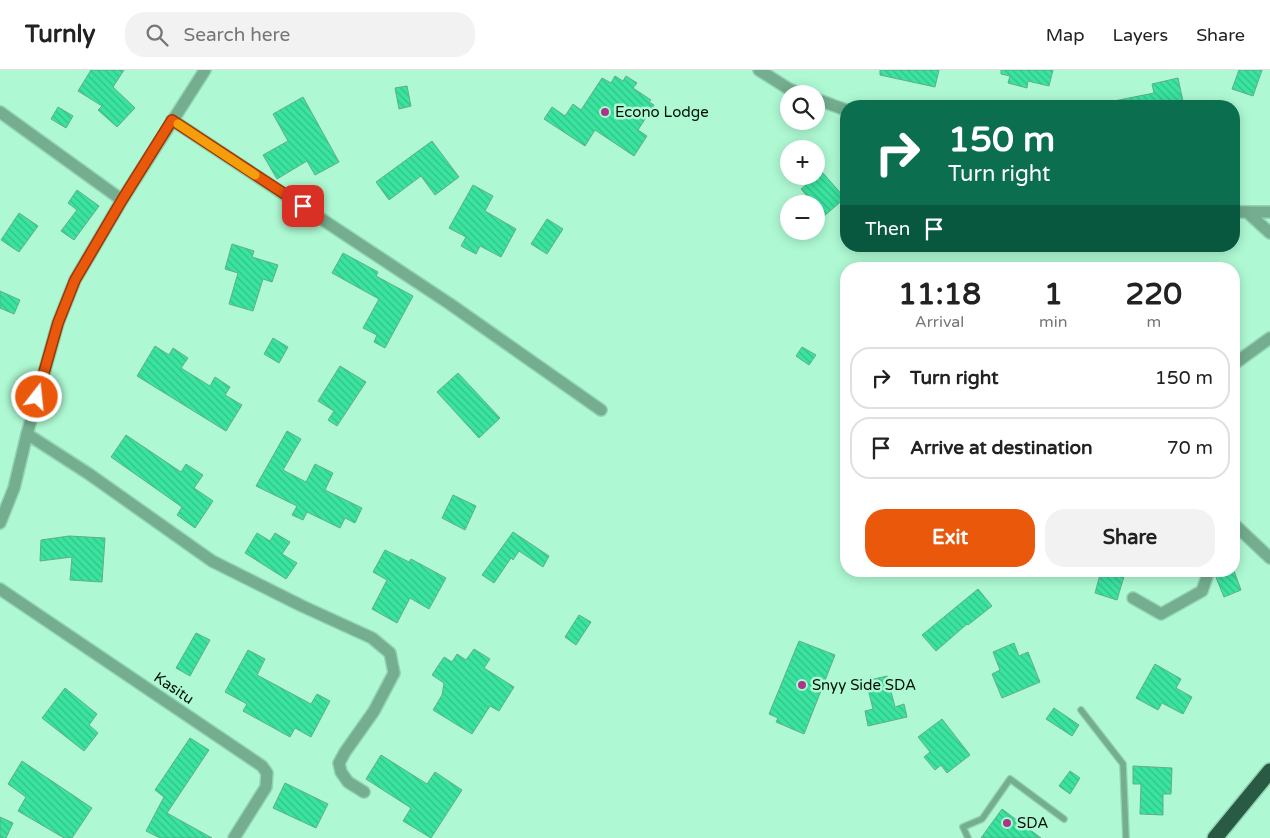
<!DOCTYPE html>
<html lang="en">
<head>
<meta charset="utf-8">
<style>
  body { margin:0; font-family:"Varela Round",sans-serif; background:#f2f2f2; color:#222; height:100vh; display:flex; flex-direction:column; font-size:19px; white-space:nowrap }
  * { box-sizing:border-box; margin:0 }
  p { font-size:16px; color:#767676 }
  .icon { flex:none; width:28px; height:28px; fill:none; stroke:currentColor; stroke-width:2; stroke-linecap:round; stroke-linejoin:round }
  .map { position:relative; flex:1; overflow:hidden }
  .panel { position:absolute; left:840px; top:192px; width:400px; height:315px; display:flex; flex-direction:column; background:#fff; border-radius:20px; box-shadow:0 2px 12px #0003 }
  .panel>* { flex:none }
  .top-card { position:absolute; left:840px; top:30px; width:400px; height:152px; border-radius:20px; box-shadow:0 2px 12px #0003; background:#0b6e4f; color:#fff; overflow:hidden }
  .tools { position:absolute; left:780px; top:15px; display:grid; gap:10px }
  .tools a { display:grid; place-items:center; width:45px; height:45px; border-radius:50%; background:#fff; box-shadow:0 2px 12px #0003; font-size:25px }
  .pin { position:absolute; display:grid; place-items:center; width:42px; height:42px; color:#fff; margin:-21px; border-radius:10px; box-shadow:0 2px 8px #0006 }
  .me { position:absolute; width:55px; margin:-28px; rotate:16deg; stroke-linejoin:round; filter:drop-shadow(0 0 4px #0008) }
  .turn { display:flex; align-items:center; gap:18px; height:105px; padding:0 25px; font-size:22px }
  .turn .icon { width:65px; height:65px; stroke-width:2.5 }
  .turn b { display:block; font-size:35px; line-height:42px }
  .then { display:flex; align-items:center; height:48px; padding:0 25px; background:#0003; gap:10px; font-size:19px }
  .eta { display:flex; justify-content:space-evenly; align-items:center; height:85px; text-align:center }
  .eta b { font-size:30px; font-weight:700; line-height:35px }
  .button { display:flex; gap:10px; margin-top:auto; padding:10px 25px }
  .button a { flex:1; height:58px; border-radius:20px; background:#ea580c; color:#fff; font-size:20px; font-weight:700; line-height:58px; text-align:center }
  .button a+a { background:#f2f2f2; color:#222 }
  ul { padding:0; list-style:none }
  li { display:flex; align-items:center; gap:15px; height:62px; margin:0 10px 8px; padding:0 15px; border:2px solid #e0e0e0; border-radius:20px }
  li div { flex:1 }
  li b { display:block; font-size:19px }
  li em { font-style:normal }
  header { display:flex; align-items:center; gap:30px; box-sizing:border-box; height:70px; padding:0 25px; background:#fff; border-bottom:1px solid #e0e0e0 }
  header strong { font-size:24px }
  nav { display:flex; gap:28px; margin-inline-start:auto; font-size:18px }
  .search { width:350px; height:45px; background:#f2f2f2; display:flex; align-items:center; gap:12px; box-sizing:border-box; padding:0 18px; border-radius:20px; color:#767676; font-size:19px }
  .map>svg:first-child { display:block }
  .building { fill:url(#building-back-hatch); stroke:#63ad89 }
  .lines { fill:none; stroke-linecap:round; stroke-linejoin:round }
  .lane-casing { stroke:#92d4b2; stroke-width:8 }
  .street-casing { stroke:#92d4b2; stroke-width:14 }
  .highway-casing { stroke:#92d4b2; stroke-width:18 }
  .lane { stroke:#74ad90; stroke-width:5.5 }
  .street { stroke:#74ad90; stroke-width:11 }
  .highway { stroke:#295a44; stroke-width:15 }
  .route-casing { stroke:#983908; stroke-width:12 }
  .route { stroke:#ea580c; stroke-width:9 }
  .slow { stroke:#f59e0b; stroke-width:9 }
  .poi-dot { fill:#ac3489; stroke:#aef9d3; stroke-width:2 }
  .labels { text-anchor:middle; stroke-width:5; stroke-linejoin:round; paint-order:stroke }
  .poi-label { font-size:15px; fill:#001007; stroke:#aef9d3; text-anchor:start }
  .street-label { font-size:15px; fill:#001007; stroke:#aef9d3 }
</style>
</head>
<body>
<header>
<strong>Turnly</strong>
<div class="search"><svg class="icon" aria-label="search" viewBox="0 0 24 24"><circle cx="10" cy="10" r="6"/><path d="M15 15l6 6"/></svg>Search here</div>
<nav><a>Map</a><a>Layers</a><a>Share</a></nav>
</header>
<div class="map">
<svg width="1270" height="768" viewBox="0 0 1270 768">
  <defs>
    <pattern id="building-back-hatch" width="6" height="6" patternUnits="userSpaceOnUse" patternTransform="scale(1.25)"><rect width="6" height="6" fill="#3ae3a0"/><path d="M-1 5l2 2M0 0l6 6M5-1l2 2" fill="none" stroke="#31c288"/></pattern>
  </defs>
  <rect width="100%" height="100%" fill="#aef9d3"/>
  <g class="building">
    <polygon points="91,0 124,0 113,17 135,38 117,57 98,40 102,36 78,21"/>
    <polygon points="880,0 939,0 935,17 880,5"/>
    <polygon points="1001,0 1053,0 1049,16 1028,11 1027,18 1008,13 1010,6 1001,4"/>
    <polygon points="1239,0 1262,0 1253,26 1232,19"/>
    <polygon points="615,6 623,11 626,6 637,13 633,18 651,30 649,32 654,35 638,60 647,66 634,86 595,60 585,76 544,49 552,37 565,46 573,34 581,40 602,8 611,13"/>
    <polygon points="1178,8 1184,36 1114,36 1114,31 1154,23 1152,14"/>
    <polygon points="407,16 411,36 399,39 395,18"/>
    <polygon points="303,27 339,92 315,105 307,91 277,109 263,85 288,71 273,44"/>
    <polygon points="58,37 73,46 66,58 51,49"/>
    <polygon points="432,71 459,107 435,125 421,106 389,130 376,112"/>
    <polygon points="822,102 845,128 816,153 816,134 814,134 801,119"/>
    <polygon points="473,115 493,126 485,141 516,159 501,187 480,176 476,184 461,176 466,167 449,158"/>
    <polygon points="77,120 99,136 74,170 61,161 77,140 68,133"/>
    <polygon points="19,143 38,156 19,182 1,170"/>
    <polygon points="547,149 563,159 547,184 531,174"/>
    <polygon points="232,174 254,181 252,187 278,195 272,212 263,209 253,241 229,234 238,203 225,199"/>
    <polygon points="343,183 378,202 376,206 413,226 385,278 374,272 377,265 363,258 379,229 332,203"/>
    <polygon points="0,221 20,230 14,244 0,238"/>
    <polygon points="273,268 288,277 279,293 264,284"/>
    <polygon points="155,276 169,285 173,278 188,288 181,298 210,316 215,307 230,317 225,325 242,335 226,361 137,306"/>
    <polygon points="802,277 816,285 809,295 796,286"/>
    <polygon points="340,296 366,312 337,356 328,350 334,341 318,331"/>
    <polygon points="458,303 500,348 479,368 437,322"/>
    <polygon points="287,361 301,369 283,400 306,412 315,394 333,403 325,420 362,438 355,453 345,448 340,458 307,442 303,450 292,445 297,436 256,416"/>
    <polygon points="126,365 181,402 186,394 203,405 194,418 213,431 195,458 177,445 182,437 111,387"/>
    <polygon points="453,425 476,436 465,460 442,448"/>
    <polygon points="513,462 549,486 543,497 519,481 513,490 511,488 494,513 482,505"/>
    <polygon points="257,463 270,471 275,463 290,472 282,484 297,493 286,509 245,483"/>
    <polygon points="69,466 105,468 102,512 70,510 72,487 40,491 41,470"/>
    <polygon points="385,480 409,492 411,489 446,508 429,539 410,528 397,553 372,539 387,510 373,502"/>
    <polygon points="1101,501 1117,501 1125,503 1117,530 1095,523"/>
    <polygon points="1216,501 1234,501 1241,520 1224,527 1215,505"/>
    <polygon points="978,519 992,536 968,555 967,554 936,581 922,565"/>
    <polygon points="579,545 591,552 576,575 565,567"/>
    <polygon points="196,563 210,570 190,606 176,598"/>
    <polygon points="799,571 835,585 804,664 776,652 778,648 769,644"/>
    <polygon points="1014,573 1019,586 1028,582 1040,612 1002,628 992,604 1000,600 993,582"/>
    <polygon points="474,579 490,589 484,598 514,617 499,641 490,636 472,664 433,640 442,625 444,613 432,605 444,587 452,592 457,584 466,590"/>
    <polygon points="248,580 265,589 257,605 311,634 317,624 330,631 311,667 295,658 290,667 243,641 247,634 225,622"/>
    <polygon points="1155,594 1181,609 1176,618 1192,627 1183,644 1162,633 1158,640 1136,628"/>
    <polygon points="887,606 895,637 904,634 907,647 868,656 865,641 873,639 866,611"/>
    <polygon points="65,618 97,644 89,655 98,663 84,681 42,648"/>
    <polygon points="1054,638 1079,655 1072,666 1046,649"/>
    <polygon points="942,649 970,685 947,703 941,695 935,700 924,687 930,682 918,667"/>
    <polygon points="190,668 209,680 167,743 212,768 160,768 146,761 164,727 155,720"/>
    <polygon points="381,685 427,714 435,702 462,720 431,768 403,751 411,738 366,709"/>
    <polygon points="22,691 92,738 72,768 64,768 18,741 26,727 8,714"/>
    <polygon points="1133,696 1172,698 1171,724 1163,724 1163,745 1140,744 1141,714 1133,714"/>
    <polygon points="1070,701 1080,708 1070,724 1059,716"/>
    <polygon points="285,713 328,734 316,758 273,738"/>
    <polygon points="1002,739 1041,768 981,768"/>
    <polygon points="0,747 13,753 6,768 0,768"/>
  </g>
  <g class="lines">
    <g class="lane-casing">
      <g id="lane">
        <polyline points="1081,640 1123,694 1126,768"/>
        <polyline points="968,768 963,757 982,749 1010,709 1064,749"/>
      </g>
    </g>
    <g class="street-casing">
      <g id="street">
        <polyline points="759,0 789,19 802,24"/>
        <polyline points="816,29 846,40"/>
        <polyline points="0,42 122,130"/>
        <polyline points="172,50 450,234 601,340"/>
        <polyline points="1234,142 1270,142"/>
        <polyline points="1247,142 1270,163"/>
        <polyline points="1234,294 1270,268"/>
        <polyline points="27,364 89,404 212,491 302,536 372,568 390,583 394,603 374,641 345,682 339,693 341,702 348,712 364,722"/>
        <polyline points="0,453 14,418 27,364 58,253 75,210 122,130 205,0"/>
        <polyline points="1234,454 1270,488"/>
        <polyline points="0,519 262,696 267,703 266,717 234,768"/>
        <polyline points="1133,528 1161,544 1202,521 1209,501"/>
      </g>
    </g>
    <g class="highway-casing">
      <polyline id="highway" points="1215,768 1270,701"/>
    </g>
    <use href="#lane" class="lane"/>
    <use href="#street" class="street"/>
    <use href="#highway" class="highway"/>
  </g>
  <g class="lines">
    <g class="route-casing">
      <polyline id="route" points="37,327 58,253 75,210 122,130 172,50 303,136"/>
    </g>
    <use href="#route" class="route"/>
    <polyline class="slow" points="178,54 255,105"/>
  </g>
  <g class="poi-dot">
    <circle cx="605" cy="42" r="5"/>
    <circle cx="802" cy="615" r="5"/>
    <circle cx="1007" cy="753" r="5"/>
  </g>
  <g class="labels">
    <g class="poi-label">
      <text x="615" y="47">Econo Lodge</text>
      <text x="812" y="620">Snyy Side SDA</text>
      <text x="1017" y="758">SDA</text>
    </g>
    <g class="street-label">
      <text transform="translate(174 618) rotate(34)" y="5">Kasitu</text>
    </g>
  </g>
</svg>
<div class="tools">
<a><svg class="icon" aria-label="search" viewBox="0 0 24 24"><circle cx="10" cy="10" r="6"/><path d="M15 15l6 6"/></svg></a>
<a>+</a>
<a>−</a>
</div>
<div class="pin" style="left:303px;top:136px;background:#d93025"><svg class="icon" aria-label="arrive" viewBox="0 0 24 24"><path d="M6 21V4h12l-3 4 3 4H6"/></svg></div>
<svg class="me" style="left:37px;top:327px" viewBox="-20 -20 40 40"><circle r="17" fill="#ea580c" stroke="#fff" stroke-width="3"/><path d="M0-11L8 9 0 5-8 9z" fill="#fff"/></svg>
<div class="top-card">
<div class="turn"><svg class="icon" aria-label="right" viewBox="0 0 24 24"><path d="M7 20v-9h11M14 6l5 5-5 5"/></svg><div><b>150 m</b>Turn right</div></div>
<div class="then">Then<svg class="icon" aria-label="arrive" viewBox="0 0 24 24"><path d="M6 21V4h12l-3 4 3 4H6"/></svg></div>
</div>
<section class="panel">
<div class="eta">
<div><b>11:18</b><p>Arrival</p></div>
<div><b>1</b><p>min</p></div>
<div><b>220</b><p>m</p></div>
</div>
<ul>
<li><svg class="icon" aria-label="right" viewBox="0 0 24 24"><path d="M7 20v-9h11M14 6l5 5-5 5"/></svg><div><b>Turn right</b></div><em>150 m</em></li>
<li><svg class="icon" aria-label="arrive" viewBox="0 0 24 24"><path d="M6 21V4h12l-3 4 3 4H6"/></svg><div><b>Arrive at destination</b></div><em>70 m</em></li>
</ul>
<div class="button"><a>Exit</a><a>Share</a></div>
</section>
</div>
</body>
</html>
